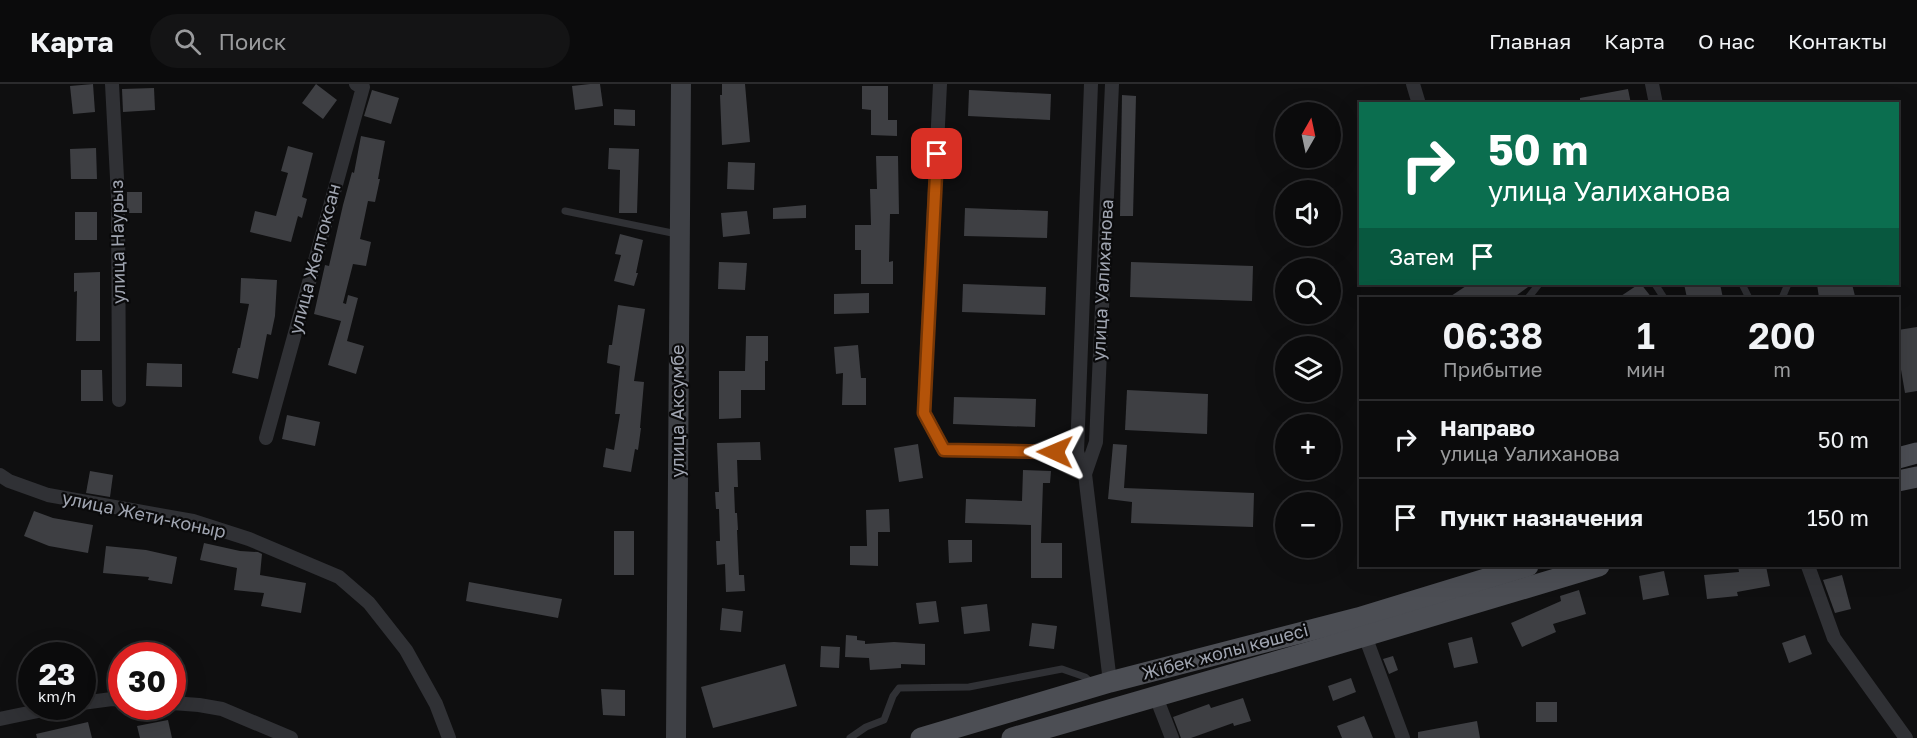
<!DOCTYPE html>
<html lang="ru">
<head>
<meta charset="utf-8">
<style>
  body { margin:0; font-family:"Golos Text",sans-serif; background:#141415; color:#f1f3f6; height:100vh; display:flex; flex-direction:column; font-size:22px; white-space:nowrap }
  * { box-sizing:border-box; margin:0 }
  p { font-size:20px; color:#9a9b9d }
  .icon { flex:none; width:33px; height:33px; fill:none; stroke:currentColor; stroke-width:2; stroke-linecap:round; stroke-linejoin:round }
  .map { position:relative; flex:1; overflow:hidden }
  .sheet { position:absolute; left:1359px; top:213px; width:540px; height:270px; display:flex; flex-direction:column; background:#0b0b0c; border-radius:0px; box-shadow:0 6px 24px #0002,0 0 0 2px #2b2b2d }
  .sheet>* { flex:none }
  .guide { position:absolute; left:1359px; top:18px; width:540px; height:183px; border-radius:0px; box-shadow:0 6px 24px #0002,0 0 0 2px #2b2b2d; background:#0b6e4f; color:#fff; overflow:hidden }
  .needle { width:39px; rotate:9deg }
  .tools { position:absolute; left:1275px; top:18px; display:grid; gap:12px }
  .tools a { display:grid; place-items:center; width:66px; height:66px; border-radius:50%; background:#0b0b0c; box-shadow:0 6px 24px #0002,0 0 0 2px #2b2b2d; font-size:30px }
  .speed { position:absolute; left:18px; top:558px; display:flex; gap:12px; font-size:30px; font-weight:700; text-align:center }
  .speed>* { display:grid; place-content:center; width:78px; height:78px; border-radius:50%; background:#0b0b0c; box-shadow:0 6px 24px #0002,0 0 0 2px #2b2b2d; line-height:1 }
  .speed small { font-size:15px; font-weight:400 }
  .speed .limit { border:9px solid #d22; background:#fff; color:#111 }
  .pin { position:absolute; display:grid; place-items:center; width:51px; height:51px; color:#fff; margin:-26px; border-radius:12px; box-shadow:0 3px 9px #0006 }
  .me { position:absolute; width:66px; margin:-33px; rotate:271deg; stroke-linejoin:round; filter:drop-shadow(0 0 4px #0008) }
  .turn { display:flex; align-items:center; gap:21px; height:126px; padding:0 30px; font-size:27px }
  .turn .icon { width:78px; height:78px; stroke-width:2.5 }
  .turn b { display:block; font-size:42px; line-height:51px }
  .then { display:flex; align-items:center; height:57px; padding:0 30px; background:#0003; gap:12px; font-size:22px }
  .eta { display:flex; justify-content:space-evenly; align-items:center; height:102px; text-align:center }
  .eta b { font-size:36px; font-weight:600; line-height:42px }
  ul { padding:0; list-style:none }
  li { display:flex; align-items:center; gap:18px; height:78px; padding:0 30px; border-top:2px solid #2b2b2d }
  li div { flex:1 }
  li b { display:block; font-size:22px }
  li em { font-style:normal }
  header { display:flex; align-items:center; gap:36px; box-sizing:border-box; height:84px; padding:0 30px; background:#0b0b0c; border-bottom:2px solid #2b2b2d }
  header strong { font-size:28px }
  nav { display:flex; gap:33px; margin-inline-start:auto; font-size:21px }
  .search { width:420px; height:54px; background:#141415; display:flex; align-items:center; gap:15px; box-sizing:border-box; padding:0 21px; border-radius:33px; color:#9a9b9d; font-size:22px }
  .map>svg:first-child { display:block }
  .building { fill:#3e3f43 }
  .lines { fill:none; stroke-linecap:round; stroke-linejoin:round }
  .lane { stroke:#303135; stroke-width:7 }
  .street { stroke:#303135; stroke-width:14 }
  .secondary { stroke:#3e4045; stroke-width:20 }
  .primary { stroke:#4c4e54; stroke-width:21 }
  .route-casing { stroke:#753606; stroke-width:15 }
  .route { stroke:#b45309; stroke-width:10 }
  .labels { text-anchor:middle; stroke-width:4.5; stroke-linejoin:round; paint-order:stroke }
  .street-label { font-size:18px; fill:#a0a5b1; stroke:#0a0a0b }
</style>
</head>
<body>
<header>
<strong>Карта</strong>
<div class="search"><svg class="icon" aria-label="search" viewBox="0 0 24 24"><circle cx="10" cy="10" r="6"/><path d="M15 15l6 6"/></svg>Поиск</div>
<nav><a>Главная</a><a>Карта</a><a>О нас</a><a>Контакты</a></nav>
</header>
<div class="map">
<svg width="1917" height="654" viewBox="0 0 1917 654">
  <rect width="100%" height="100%" fill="#0f0f10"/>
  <g class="building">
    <polygon points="93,0 95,28 73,30 70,2"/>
    <polygon points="316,0 337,16 323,35 302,19"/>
    <polygon points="590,0 600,0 603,22 575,26 572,2"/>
    <polygon points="722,0 745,0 750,58 722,61 720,11 722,11"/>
    <polygon points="862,2 888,2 888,36 897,36 897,52 871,51 871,26 862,25"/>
    <polygon points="154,4 155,26 123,28 122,5"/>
    <polygon points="1628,5 1631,20 1580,20 1580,14"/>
    <polygon points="372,6 399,14 391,40 364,32"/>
    <polygon points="969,6 1051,10 1050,36 968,32"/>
    <polygon points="1122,11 1136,12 1133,132 1120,132"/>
    <polygon points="614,25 635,26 635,42 614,41"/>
    <polygon points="361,52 385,57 378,95 380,95 375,118 368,117 360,155 371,158 366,182 353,180 343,219 346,220 348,211 358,214 347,257 364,262 356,290 328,281 341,237 314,230 325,181 329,182 343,121 352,88 354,89"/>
    <polygon points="288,62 313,69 302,113 307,115 302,134 298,132 291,158 250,148 255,127 276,132 288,89 281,87"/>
    <polygon points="96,64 97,95 71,95 70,65"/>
    <polygon points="609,64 639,65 637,129 619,129 620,86 608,85"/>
    <polygon points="876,72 898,72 899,130 890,130 889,178 893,177 893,200 861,200 861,166 855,166 855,141 871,141 870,105 877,105"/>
    <polygon points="728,78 755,79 754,106 727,105"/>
    <rect x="127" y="108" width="15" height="21"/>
    <polygon points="806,121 806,134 773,135 773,124"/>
    <polygon points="965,124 1048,127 1047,154 964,152"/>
    <polygon points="747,127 750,150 723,153 721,129"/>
    <rect x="75" y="128" width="22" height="28"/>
    <polygon points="620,150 643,156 636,189 638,189 634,202 614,197 621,171 615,170"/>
    <polygon points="719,178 747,179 745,206 718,205"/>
    <polygon points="1131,178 1253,182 1252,217 1130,213"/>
    <polygon points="100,188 100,257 76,257 77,207 74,208 74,189"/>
    <polygon points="241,194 277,196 275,232 271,251 267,250 258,295 232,289 238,264 240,264 249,220 240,219"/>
    <polygon points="963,200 1046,203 1045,231 962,228"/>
    <polygon points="1469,200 1532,200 1513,214 1448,214"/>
    <polygon points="1639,200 1641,200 1652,214 1618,214"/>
    <polygon points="1684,200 1720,200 1723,214 1687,214"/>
    <polygon points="1817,200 1852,200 1855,212 1844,214 1819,214"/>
    <polygon points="869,209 869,229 834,230 834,210"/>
    <polygon points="618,221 645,225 634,297 644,298 640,344 641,344 638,366 635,365 631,388 603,383 606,364 614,366 620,330 615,330 620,282 607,279 609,261 612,261"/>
    <polygon points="1917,243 1917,307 1905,309 1898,268 1898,246"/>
    <polygon points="746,252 768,252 768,277 765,277 765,306 741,306 741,334 719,335 719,287 745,287"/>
    <polygon points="858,261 861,294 866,294 866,321 842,321 843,289 836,290 834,263"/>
    <polygon points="147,279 182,280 182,303 146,302"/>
    <polygon points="81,286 102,286 103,317 81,317"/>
    <polygon points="1127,306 1208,310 1207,350 1125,346"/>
    <polygon points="954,313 1036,315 1035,343 953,340"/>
    <polygon points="287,331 320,338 315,362 282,355"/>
    <polygon points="760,358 761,376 737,376 738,403 734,403 735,429 737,429 738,446 737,446 739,491 744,491 745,507 726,508 725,480 717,481 716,457 720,457 719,425 716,425 715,408 719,408 717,359"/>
    <polygon points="918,360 923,394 899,398 894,364"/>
    <polygon points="1113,360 1127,361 1124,404 1254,409 1253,443 1131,439 1132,418 1108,415"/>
    <polygon points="1023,386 1051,387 1050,399 1043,399 1041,459 1062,459 1062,494 1031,494 1031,441 965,439 966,415 1022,417"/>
    <polygon points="90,387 113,391 110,413 86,409"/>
    <polygon points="889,425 890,448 878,448 878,482 850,481 850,462 867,462 866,426"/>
    <polygon points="34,427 53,434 93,441 88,469 49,462 24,452"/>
    <rect x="614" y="447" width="20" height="44"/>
    <polygon points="948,456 972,456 972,478 949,479"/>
    <polygon points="204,459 240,467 258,468 262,470 260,491 306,499 301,529 261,522 264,509 234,506 237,484 200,476"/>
    <polygon points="106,462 146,466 177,473 172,500 148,496 149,493 103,489"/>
    <polygon points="1738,482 1766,482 1770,502 1737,508 1738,512 1707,515 1704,491 1739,488"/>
    <polygon points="1664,487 1669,511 1643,516 1639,492"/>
    <polygon points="1842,491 1851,525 1835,529 1823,496"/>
    <polygon points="469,498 562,515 558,534 466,517"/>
    <polygon points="1579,506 1586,530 1553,540 1556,548 1522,563 1511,539 1561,517 1560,512"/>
    <polygon points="936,517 939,538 919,540 916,519"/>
    <polygon points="987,520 990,547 964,550 961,523"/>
    <polygon points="722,524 743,527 741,548 720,546"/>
    <polygon points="1032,539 1057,542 1054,565 1029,562"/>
    <polygon points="846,551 857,552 857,556 865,557 865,560 894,558 925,560 925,581 901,580 901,584 870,586 869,574 845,573"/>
    <polygon points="1805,551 1812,570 1789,579 1782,559"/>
    <polygon points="1472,553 1478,579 1454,584 1448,559"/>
    <polygon points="821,562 840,563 839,584 820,583"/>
    <polygon points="1393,572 1398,586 1389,590 1383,575"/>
    <polygon points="785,580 797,622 713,644 701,603"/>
    <polygon points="1351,594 1356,608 1333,617 1328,602"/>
    <polygon points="601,605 625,606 625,632 603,631"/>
    <polygon points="1243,614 1251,637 1234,642 1233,639 1191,654 1181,654 1173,633 1209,620 1211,624"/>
    <rect x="1536" y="618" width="21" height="20"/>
    <polygon points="1364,632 1373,654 1342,654 1337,642"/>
    <polygon points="168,636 172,654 140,654 137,642"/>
    <polygon points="1477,637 1480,654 1418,654 1418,648"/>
    <polygon points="88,638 92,654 37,654 36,650"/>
  </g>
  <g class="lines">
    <g class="lane">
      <polyline points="565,127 677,150"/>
      <polyline points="1655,200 1664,214"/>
      <polyline points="1742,200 1749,214"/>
      <polyline points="1528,214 1539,200"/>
      <polyline points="1782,214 1788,200"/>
      <polyline points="850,654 866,643 884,636 893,612 899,604 969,603 1062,585 1085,593 1093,600"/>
    </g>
    <g class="street">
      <polyline points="112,0 118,113 119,316"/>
      <polyline points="940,0 924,329 944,366 1077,368"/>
      <polyline points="1091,0 1077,368 1085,390 1110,598"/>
      <polyline points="1413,0 1419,20"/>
      <polyline points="1652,0 1656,20"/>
      <polyline points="266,354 363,3 356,0"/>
      <polyline points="1085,390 1096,358 1112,0"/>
      <polyline points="0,391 9,397 48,411 193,437 249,455 339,493 369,519 406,566 436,620 449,654"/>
      <polyline points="1808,482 1834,554 1906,654"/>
      <polyline points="1365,552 1403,654"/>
      <polyline points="1156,613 1172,654"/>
      <polyline points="82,619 112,615 122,616"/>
      <polyline points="172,619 199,621 222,625 291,654"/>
      <polyline points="0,635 62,622"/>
    </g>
    <polyline class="secondary" points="676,654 681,0"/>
    <g class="primary">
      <polyline points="1898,374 1917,369"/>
      <polyline points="1898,397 1917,393"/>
      <polyline points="921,654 1110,598 1358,534 1528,482"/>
      <polyline points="1012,654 1365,552 1599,482"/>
    </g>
  </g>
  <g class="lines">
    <g class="route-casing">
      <polyline id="route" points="937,70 924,329 944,366 1055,368"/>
    </g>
    <use href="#route" class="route"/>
  </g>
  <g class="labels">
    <g class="street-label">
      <text transform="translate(118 158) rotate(-91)" y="6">улица Наурыз</text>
      <text transform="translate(315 175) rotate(-75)" y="6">улица Желтоксан</text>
      <text transform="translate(1103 196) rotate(-87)" y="6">улица Уалиханова</text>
      <text transform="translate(678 327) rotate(-90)" y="6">улица Аксумбе</text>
      <text transform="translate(144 431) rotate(12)" y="6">улица Жети-коныр</text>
      <text transform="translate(1225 568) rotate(-15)" y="6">Жібек жолы көшесі</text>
    </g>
  </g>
</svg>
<div class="tools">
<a><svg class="needle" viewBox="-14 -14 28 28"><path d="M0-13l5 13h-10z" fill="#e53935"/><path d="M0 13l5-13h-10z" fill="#9a9b9d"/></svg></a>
<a><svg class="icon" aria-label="sound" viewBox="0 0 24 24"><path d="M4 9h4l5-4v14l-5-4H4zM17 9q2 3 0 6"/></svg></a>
<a><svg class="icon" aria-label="search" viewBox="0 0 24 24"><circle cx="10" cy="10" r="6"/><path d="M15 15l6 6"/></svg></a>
<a><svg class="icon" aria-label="layers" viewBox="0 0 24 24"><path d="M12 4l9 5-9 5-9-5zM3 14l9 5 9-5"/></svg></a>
<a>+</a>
<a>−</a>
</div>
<div class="speed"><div>23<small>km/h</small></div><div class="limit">30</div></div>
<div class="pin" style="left:937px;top:70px;background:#d93025"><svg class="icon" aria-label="arrive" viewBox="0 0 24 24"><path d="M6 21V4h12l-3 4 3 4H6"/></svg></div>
<svg class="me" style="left:1055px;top:368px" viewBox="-20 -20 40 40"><path d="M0-17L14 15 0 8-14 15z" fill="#b45309" stroke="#fff" stroke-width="4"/></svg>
<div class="guide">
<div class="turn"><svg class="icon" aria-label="right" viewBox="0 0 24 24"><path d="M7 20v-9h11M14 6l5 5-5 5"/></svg><div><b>50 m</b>улица Уалиханова</div></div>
<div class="then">Затем<svg class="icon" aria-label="arrive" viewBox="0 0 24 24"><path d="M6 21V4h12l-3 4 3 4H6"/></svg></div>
</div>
<section class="sheet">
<div class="eta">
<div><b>06:38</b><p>Прибытие</p></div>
<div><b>1</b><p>мин</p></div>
<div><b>200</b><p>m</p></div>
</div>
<ul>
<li><svg class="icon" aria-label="right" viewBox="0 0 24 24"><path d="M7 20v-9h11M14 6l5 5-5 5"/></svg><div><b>Направо</b><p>улица Уалиханова</p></div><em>50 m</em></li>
<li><svg class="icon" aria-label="arrive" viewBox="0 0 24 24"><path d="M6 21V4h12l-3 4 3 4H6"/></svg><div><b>Пункт назначения</b></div><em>150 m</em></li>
</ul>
</section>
</div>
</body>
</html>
